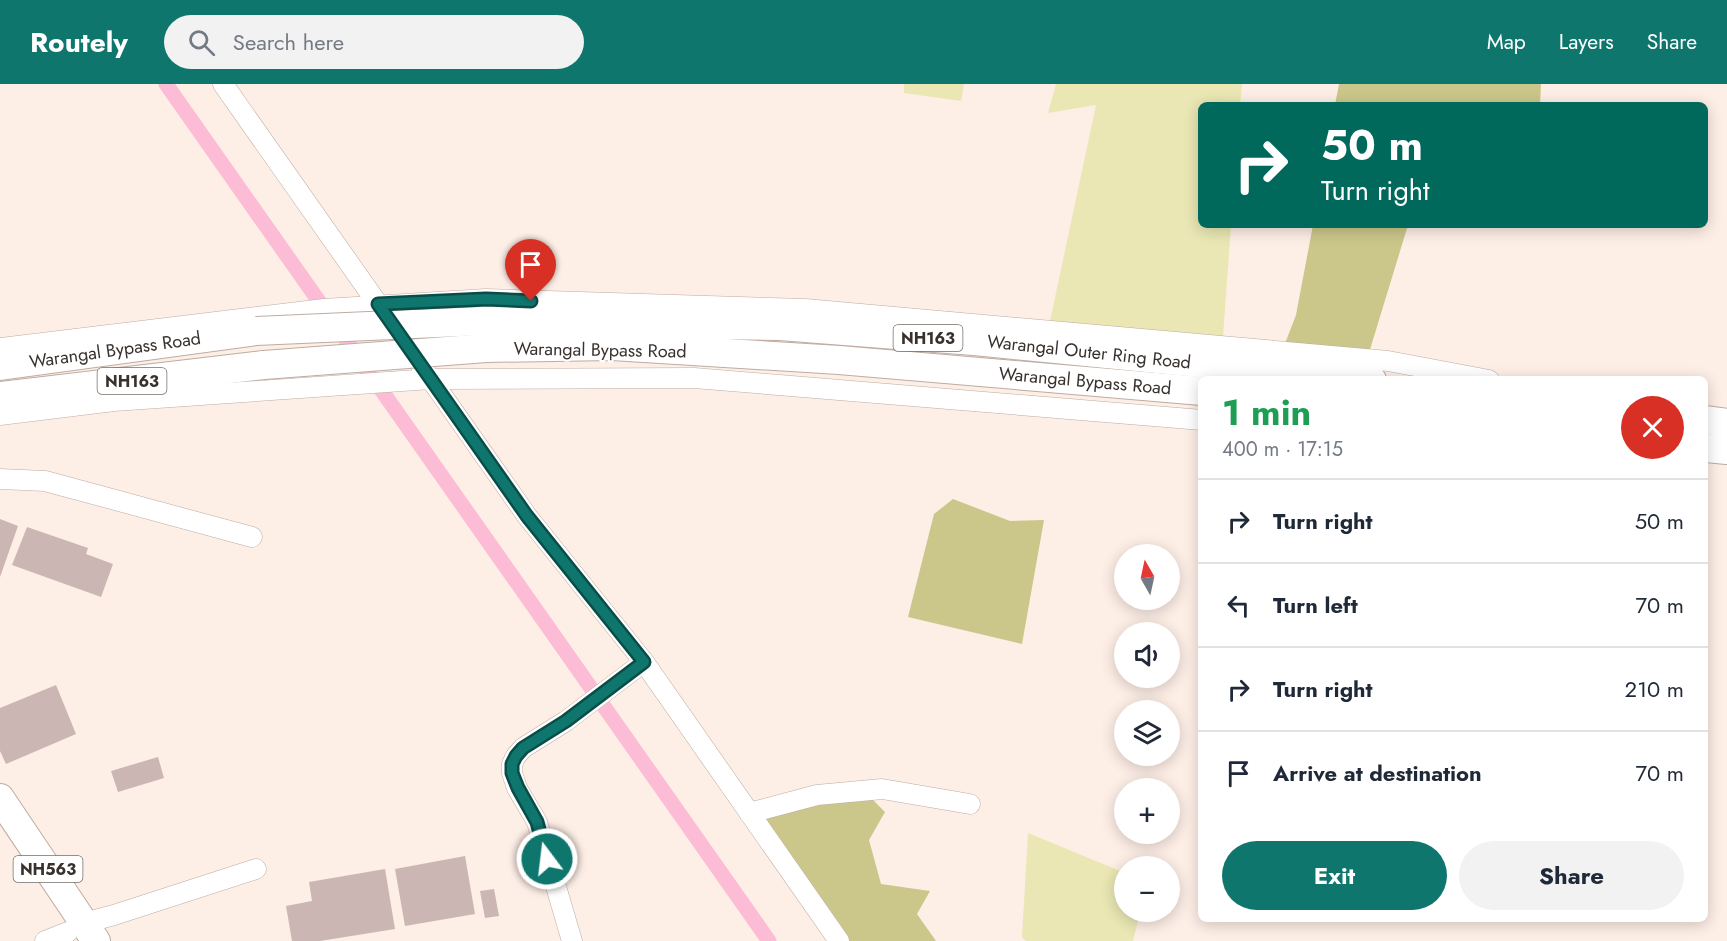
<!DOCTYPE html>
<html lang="en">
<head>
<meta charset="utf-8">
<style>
  body { margin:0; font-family:Jost,sans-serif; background:#f2f2f3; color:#1f2937; height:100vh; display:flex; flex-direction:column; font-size:22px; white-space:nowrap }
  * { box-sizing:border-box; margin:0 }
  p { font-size:20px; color:#747a83 }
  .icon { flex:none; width:33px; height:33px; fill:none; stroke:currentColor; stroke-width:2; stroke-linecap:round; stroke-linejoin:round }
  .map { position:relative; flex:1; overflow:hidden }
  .side { position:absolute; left:1198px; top:292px; width:510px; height:546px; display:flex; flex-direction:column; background:#fff; border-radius:9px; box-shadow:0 3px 15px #0003 }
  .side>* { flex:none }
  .banner { position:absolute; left:1198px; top:18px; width:510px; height:126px; border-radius:9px; box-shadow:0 3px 15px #0003; background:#00695c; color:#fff; overflow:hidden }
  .needle { width:39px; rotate:351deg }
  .tools { position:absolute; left:1114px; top:460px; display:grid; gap:12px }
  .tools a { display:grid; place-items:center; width:66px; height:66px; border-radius:50%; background:#fff; box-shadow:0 3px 15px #0003; font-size:30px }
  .pin { position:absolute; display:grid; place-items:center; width:51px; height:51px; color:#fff; margin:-62px -26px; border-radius:50% 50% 50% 0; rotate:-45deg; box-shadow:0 0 6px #0007 }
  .pin .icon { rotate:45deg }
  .me { position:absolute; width:66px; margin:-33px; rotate:345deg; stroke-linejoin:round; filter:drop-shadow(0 0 4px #0008) }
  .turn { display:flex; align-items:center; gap:21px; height:126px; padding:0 24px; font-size:27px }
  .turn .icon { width:78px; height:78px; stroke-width:2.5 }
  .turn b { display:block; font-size:42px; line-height:51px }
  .round { display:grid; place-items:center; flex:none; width:63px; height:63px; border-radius:32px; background:#f2f2f3 }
  .head { display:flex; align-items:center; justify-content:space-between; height:102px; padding:0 24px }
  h1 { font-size:36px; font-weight:700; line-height:45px; color:#1e9e55 }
  .action { display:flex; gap:12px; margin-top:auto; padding:12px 24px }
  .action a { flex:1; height:69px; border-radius:36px; background:#0f766e; color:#fff; font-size:24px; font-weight:700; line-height:69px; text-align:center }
  .action a+a { background:#f2f2f3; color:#1f2937 }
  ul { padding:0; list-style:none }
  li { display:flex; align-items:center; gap:18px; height:84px; padding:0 24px; border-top:2px solid #e0e1e3 }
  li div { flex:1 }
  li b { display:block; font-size:22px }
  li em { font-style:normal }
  header { display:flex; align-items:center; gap:36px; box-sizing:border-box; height:84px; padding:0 30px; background:#0f766e; color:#fff }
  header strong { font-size:28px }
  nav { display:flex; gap:33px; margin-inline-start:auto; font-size:21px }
  .search { width:420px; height:54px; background:#f2f2f3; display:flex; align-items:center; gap:15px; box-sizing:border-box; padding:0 21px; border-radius:33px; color:#747a83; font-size:22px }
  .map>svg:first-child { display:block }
  .green { fill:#eae7b4 }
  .forest { fill:#cbc78a }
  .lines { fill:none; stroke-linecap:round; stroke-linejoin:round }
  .canal { stroke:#fdbcd5; stroke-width:15 }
  .building { fill:#cbb6b4 }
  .minor-casing { stroke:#beaca3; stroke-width:21 }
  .highway-casing { stroke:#beaca3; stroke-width:30 }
  .minor { stroke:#fff; stroke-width:20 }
  .highway { stroke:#fff; stroke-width:28 }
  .highway-bridge-casing { stroke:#beaca3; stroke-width:30; stroke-linecap:butt }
  .highway-bridge { stroke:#fff; stroke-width:28 }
  .route-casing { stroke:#0a4d48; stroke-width:15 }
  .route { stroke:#0f766e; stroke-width:10 }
  .labels { text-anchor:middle; stroke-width:4.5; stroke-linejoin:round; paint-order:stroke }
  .shield { fill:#fff; stroke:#746f6c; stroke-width:1.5 }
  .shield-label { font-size:16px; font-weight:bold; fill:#38312d }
  .street-label { font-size:18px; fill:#38312d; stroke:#fff }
</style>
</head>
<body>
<header>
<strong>Routely</strong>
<div class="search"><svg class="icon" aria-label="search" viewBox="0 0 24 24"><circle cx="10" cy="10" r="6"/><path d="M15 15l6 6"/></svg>Search here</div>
<nav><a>Map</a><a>Layers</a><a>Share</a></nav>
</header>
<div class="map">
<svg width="1727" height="857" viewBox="0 0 1727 857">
  <rect width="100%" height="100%" fill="#fdeee6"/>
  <g class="green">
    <polygon points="904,0 964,0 961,17 904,9"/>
    <polygon points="1056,0 1242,0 1240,21 1202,21 1202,141 1231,141 1220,295 1202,296 1201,324 1043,270 1096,21 1048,29"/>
    <polygon points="1028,749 1125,789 1125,828 1140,828 1133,857 1026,857 1022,853"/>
  </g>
  <g class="forest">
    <polygon points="1339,0 1541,0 1540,21 1335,21"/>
    <polygon points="1313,141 1408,141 1361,295 1271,296 1296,231"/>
    <polygon points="953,415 1010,437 1044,436 1022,560 908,533 934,430"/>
    <polygon points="862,705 885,728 869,756 881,800 930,807 917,830 936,857 846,857 759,730"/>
  </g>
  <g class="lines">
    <polyline class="canal" points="166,0 769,857"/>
  </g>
  <g class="building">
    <polygon points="0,435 18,442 0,493"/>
    <polygon points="27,443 88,464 86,470 113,480 101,513 12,481"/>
    <polygon points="56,601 76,650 6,680 0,667 0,624"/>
    <polygon points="158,673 164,694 118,708 111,687"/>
    <polygon points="465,772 475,830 405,842 395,785"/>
    <polygon points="385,785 395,845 320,857 292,857 286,822 312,817 309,798"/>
    <polygon points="494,805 499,832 485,834 480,807"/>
  </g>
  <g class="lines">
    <g class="minor-casing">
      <g id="minor">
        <polyline points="223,0 527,432 644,578 839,857"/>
        <polyline points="0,264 324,225 486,215 805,225 1388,277 1489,296"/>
        <polyline points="0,331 114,317 431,295 694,294 1202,336"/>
        <polyline points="0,395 45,397 252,453"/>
        <polyline points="749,729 817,711 882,705 970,720"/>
        <polyline points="84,839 114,831 256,785"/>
        <polyline points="45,857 68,848"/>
        <polyline points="572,857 537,738 517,704 512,689 512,680 516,672 523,664 566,637 644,578"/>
      </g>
    </g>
    <g class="highway-casing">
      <g id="highway">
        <polyline points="482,237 780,242 974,257 1372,296"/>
        <polyline points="486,264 612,262 839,276 1202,307"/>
        <polyline points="0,282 256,247"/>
        <polyline points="0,312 264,281"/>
        <polyline points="1706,336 1727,339"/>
        <polyline points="1706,364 1727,366"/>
        <polyline points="0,714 96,857"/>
      </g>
    </g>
    <use href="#minor" class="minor"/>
    <use href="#highway" class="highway"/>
    <g class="highway-bridge-casing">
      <g id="highway-bridge">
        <polyline points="256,247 482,237"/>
        <polyline points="264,281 486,264"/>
      </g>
    </g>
    <use href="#highway-bridge" class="highway-bridge"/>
  </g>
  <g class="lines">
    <g class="route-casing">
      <polyline id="route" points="531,217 486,215 378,220 527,432 644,578 566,637 523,664 516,672 512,680 512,689 518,704 537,738 547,775"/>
    </g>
    <use href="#route" class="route"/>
  </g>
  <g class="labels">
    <g class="shield">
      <rect x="893.5" y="241" width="69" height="26" rx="4.5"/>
      <rect x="97.5" y="284" width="69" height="26" rx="4.5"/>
      <rect x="13.5" y="772" width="69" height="26" rx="4.5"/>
    </g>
    <g class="shield-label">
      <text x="928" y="260">NH163</text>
      <text x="132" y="303">NH163</text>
      <text x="48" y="791">NH563</text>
    </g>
    <g class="street-label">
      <text transform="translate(115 266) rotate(-8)" y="6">Warangal Bypass Road</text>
      <text transform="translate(600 266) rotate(1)" y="6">Warangal Bypass Road</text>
      <text transform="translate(1089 268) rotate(6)" y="6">Warangal Outer Ring Road</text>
      <text transform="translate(1085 297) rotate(5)" y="6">Warangal Bypass Road</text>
    </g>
  </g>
</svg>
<div class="tools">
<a><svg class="needle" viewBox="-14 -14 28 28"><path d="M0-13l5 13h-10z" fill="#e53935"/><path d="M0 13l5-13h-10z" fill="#747a83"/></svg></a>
<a><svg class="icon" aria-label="sound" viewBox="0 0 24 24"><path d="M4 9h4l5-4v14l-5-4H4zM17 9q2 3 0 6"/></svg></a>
<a><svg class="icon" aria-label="layers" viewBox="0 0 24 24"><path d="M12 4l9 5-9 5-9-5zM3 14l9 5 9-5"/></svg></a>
<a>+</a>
<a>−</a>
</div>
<div class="pin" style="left:531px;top:217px;background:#d93025"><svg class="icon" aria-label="arrive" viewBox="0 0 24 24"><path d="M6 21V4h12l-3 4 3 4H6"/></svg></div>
<svg class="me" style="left:547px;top:775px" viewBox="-20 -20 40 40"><circle r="17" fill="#0f766e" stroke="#fff" stroke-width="3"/><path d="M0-11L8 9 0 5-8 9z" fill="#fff"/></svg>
<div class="banner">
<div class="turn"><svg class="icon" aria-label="right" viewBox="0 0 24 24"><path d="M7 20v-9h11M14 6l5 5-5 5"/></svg><div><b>50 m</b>Turn right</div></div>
</div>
<section class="side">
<div class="head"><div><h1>1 min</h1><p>400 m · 17:15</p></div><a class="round" style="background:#d93025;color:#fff"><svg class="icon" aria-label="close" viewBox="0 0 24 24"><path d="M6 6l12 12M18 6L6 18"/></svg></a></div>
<ul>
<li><svg class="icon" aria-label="right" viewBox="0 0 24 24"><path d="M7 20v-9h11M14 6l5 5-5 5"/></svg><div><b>Turn right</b></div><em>50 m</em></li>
<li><svg class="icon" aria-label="left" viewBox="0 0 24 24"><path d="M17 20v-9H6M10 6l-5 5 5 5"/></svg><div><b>Turn left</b></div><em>70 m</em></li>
<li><svg class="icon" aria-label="right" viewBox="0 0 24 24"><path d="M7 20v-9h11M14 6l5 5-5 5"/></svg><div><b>Turn right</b></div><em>210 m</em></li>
<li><svg class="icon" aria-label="arrive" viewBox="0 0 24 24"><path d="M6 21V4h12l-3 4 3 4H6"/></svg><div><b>Arrive at destination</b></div><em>70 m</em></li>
</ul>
<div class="action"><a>Exit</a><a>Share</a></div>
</section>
</div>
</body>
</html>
